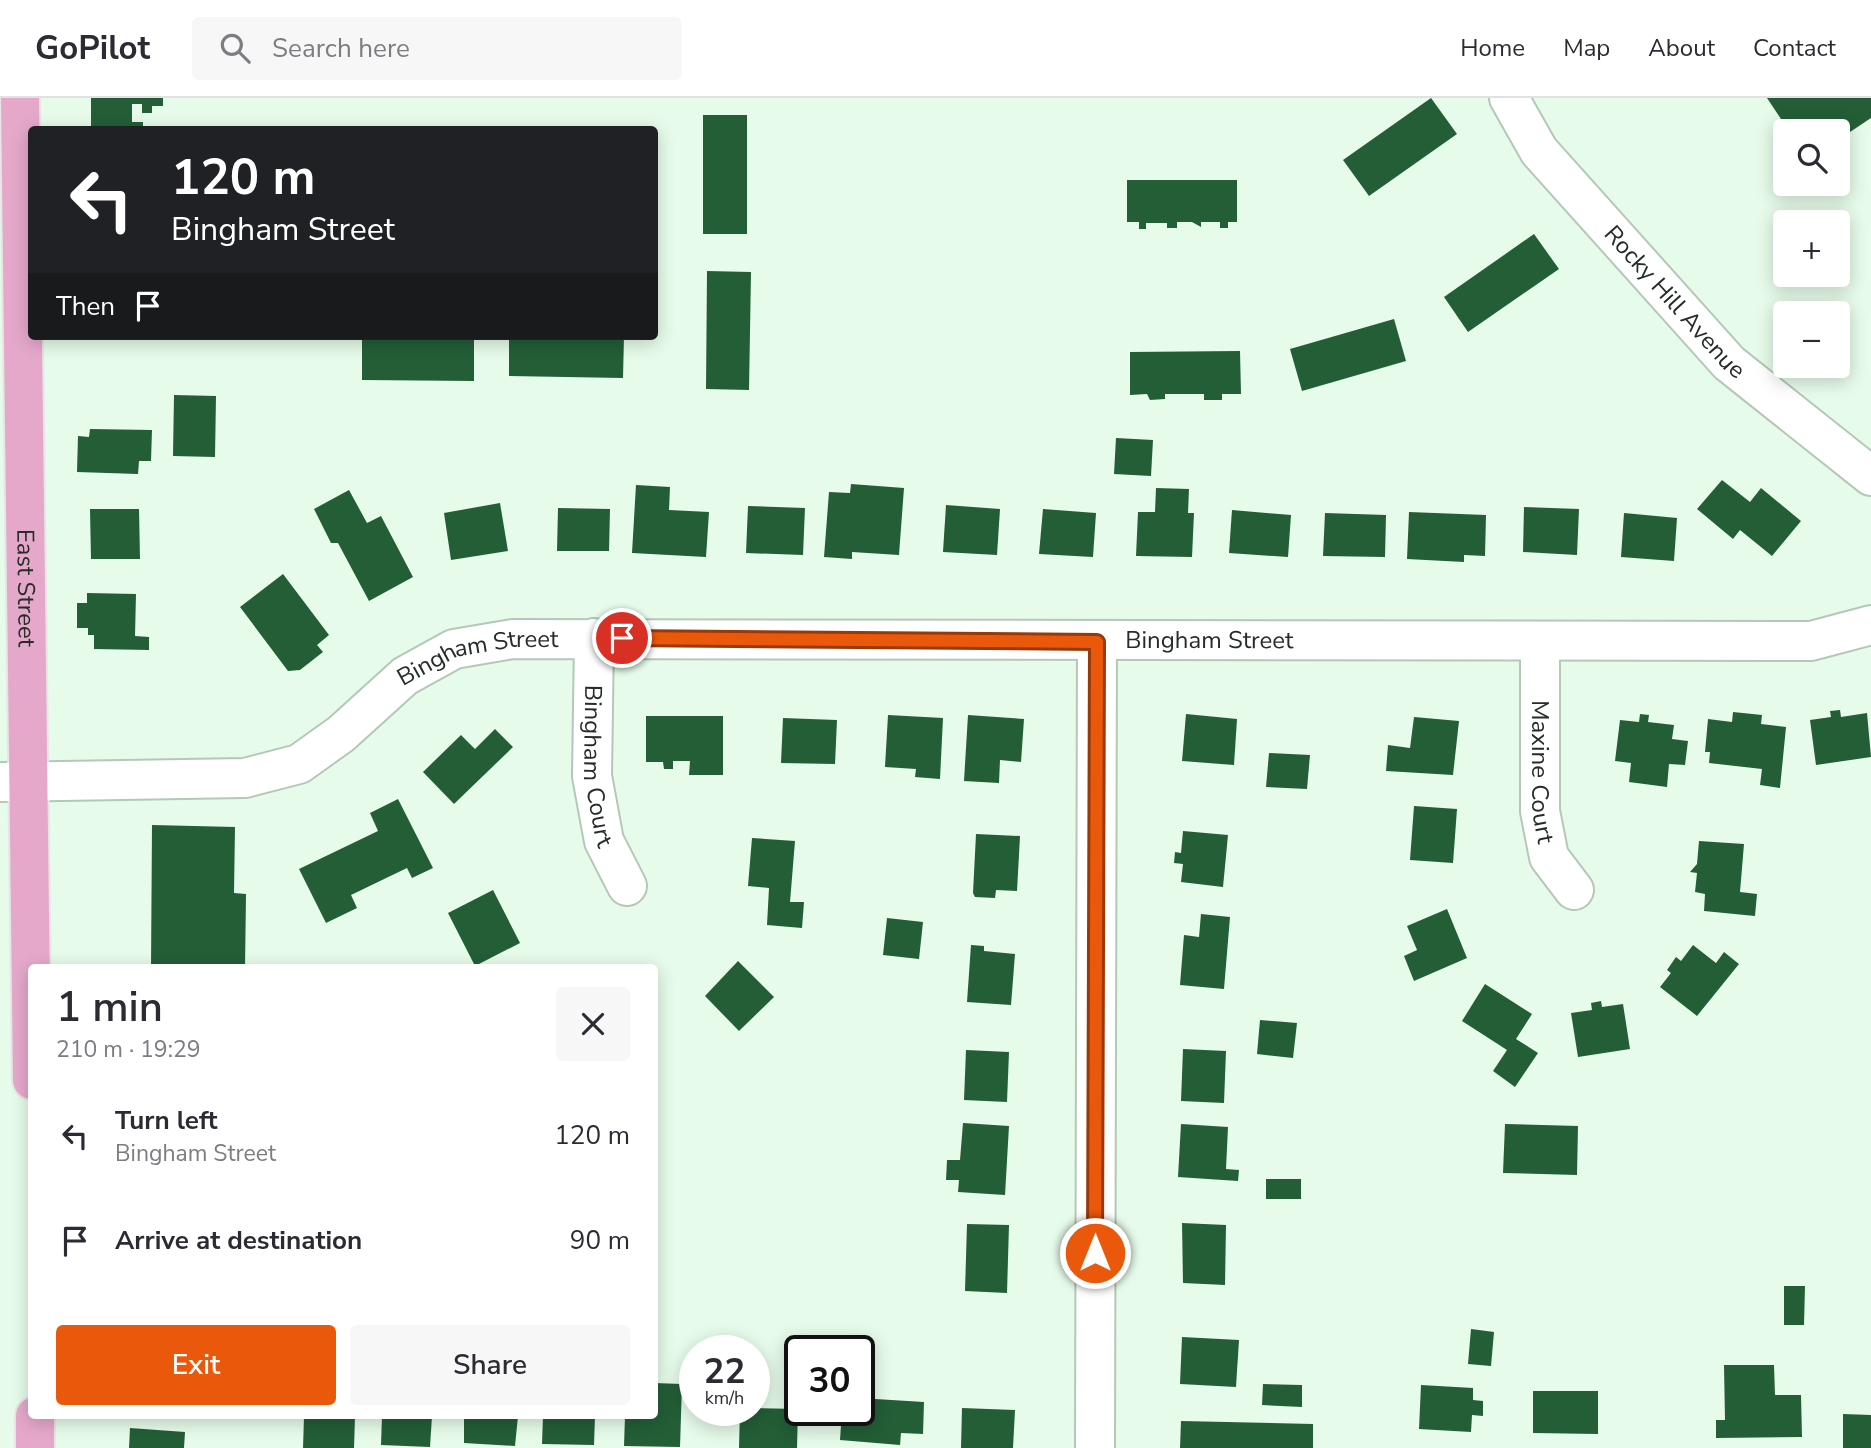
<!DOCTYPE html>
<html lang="en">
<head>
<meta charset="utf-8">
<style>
  body { margin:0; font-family:"Nunito Sans",sans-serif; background:#f7f7f7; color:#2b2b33; height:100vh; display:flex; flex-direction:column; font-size:26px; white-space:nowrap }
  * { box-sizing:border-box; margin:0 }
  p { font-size:23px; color:#7c7c81 }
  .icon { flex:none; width:38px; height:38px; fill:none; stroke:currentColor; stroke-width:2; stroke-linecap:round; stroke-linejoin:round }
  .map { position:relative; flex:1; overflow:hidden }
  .side { position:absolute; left:28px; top:866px; width:630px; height:455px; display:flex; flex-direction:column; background:#fff; border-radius:7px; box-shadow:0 4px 18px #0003 }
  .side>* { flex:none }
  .hud { position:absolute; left:28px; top:28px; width:630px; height:214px; border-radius:7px; box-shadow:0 4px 18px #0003; background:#202124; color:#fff; overflow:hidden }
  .fabs { position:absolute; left:1773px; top:21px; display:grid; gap:14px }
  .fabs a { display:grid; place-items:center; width:77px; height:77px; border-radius:7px; background:#fff; box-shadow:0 4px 18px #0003; font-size:35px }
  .speed { position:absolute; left:679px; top:1237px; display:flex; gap:14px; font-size:35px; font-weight:700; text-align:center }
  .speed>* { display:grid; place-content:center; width:91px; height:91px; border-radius:50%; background:#fff; box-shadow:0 4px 18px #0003; line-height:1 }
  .speed small { font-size:18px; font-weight:400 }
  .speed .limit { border:4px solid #111; border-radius:10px; background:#fff; color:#111 }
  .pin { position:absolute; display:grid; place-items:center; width:60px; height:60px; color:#fff; margin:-30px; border:4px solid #fff; border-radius:50%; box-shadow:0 2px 7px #0007 }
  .me { position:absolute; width:77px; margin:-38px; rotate:0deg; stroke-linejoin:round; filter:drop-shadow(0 0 5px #0008) }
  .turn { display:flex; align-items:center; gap:24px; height:147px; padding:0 28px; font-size:32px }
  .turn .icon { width:91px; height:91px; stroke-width:2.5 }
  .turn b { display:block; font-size:49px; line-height:60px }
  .then { display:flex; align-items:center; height:66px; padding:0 28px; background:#0003; gap:14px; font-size:26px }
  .round { display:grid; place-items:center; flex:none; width:74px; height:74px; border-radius:7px; background:#f7f7f7 }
  .summary { display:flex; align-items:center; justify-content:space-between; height:119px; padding:0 28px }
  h1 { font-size:42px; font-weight:600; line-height:52px }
  .cta { display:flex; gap:14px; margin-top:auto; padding:14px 28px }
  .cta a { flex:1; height:80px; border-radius:7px; background:#ea580c; color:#fff; font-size:28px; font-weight:600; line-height:80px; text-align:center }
  .cta a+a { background:#f7f7f7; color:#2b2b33 }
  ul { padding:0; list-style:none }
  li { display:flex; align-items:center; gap:21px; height:105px; padding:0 28px }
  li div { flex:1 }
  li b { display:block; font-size:26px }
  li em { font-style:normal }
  header { display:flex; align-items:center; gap:42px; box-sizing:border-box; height:98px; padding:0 35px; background:#fff; border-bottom:2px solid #e1e1e2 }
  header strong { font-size:33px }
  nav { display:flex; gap:38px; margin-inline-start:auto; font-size:24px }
  .search { width:490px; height:63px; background:#f7f7f7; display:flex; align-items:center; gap:18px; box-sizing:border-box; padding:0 24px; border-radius:7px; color:#7c7c81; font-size:26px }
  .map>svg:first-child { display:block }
  .building { fill:#235e37 }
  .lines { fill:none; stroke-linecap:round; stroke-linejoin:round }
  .minor-casing { stroke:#b4c8b8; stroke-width:42 }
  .major-casing { stroke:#e5e6e5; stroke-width:42 }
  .minor { stroke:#fff; stroke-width:38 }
  .major { stroke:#e5a8cb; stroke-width:38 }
  .route-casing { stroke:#983908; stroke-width:18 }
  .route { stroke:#ea580c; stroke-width:12 }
  .labels { text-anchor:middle; stroke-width:7; stroke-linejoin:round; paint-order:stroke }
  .street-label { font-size:24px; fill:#262d27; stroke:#fff }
</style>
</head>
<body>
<header>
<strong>GoPilot</strong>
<div class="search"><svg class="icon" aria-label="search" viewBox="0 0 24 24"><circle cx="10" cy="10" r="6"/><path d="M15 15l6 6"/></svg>Search here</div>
<nav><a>Home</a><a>Map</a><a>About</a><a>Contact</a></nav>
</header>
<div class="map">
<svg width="1871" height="1350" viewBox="0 0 1871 1350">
  <rect width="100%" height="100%" fill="#e6fbea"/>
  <g class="building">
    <polygon points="91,0 163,0 163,8 152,8 152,15 142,15 142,6 132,6 132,24 143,24 143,32 91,32"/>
    <polygon points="1431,0 1457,36 1369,98 1343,62"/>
    <polygon points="1767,0 1871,0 1871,20 1838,42 1838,33 1789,33"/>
    <rect x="703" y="17" width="44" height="119"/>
    <polygon points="1127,82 1237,82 1237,124 1228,124 1228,130 1220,130 1220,124 1201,124 1201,129 1192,124 1177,124 1177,130 1167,130 1167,125 1146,125 1146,131 1139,131 1139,124 1127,124"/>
    <polygon points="1534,136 1559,171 1468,234 1444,199"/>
    <polygon points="707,173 751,174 749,292 706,291"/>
    <polygon points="1394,221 1406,263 1302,293 1290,251"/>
    <polygon points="509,238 624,238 623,280 509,278"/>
    <polygon points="362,239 474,240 474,283 362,282"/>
    <polygon points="1240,253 1241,296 1222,296 1222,302 1204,302 1204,296 1165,296 1165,301 1150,302 1147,296 1130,297 1130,254"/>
    <polygon points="174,297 216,298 215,359 173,358"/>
    <polygon points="90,331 152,332 151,363 139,363 138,376 77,374 78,338 89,339"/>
    <polygon points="1116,340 1153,342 1151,378 1114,376"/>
    <polygon points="1722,382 1750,404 1761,390 1801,423 1772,458 1740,432 1733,441 1697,411"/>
    <polygon points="851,386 904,390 899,457 852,454 852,461 824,459 829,394 850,395"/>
    <polygon points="636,387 670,389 669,412 709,414 706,459 632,455"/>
    <polygon points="1156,390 1189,391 1188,415 1194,415 1192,459 1136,458 1138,414 1155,414"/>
    <polygon points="349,392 367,425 381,418 413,479 369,503 338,445 331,445 314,411"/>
    <polygon points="500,405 508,453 451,462 444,415"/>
    <polygon points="946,407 1000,411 997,457 943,454"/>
    <polygon points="748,408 805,410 803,457 746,455"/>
    <polygon points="1524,409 1579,411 1577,457 1523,454"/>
    <polygon points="558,410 610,411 609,453 557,453"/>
    <polygon points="90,411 139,411 140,461 91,461"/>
    <polygon points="1043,411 1096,415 1093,459 1039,456"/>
    <polygon points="1232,412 1291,417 1288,459 1229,455"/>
    <polygon points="1409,414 1486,417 1485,458 1464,457 1464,464 1407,461"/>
    <polygon points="1325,415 1386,417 1385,459 1323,458"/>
    <polygon points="1624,415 1677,420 1674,463 1621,459"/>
    <polygon points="283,476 329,537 317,547 323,554 300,572 288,573 240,509"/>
    <polygon points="87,495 136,496 135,538 149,539 149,552 94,551 94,537 88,537 88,530 77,530 77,505 87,505"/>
    <polygon points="1840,612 1841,619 1867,615 1871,659 1816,667 1810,622 1831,619 1830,613"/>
    <polygon points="1733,614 1762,617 1761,626 1786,629 1780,690 1760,687 1762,671 1709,665 1710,654 1705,654 1708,621 1732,624"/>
    <polygon points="1186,616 1237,621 1234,667 1182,663"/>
    <polygon points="1640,616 1649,617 1648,624 1674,627 1672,641 1688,643 1685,667 1669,666 1667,689 1629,684 1631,665 1615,663 1620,622 1639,624"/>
    <polygon points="888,617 943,620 940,681 915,679 916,671 885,669"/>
    <polygon points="968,617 1024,621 1021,664 1000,662 999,685 964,683"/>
    <polygon points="646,618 723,618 723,677 689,677 690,663 673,663 673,671 664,671 663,664 646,664"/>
    <polygon points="1414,619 1459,623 1453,677 1386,673 1388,647 1410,650"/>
    <polygon points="783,620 837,622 835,666 781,665"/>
    <polygon points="495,631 513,649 454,706 423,674 461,637 475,651"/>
    <polygon points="1269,655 1310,657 1307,691 1266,689"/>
    <polygon points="398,701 433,770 412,780 407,770 351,797 357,810 326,825 299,771 378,733 370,715"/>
    <polygon points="1414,708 1457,711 1453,765 1410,762"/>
    <polygon points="152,727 235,729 234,795 246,796 245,870 151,870"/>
    <polygon points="1183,733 1228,737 1223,789 1181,784 1183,766 1174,765 1175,754 1181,755"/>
    <polygon points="976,736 1020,738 1017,793 996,792 995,800 975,799 973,795"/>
    <polygon points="752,740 795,743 790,804 804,804 802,830 767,827 769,790 748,788"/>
    <polygon points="1699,743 1744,746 1740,794 1757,796 1755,818 1704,813 1705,796 1695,794 1697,775 1690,774 1697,766"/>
    <polygon points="493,792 520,845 475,868 448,815"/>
    <polygon points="1447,811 1467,860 1414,883 1404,858 1417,852 1407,828"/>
    <polygon points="1201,816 1230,819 1224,891 1180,887 1184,837 1199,839"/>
    <polygon points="887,820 923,824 919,861 883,857"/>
    <polygon points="971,847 984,848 984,853 1015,856 1011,907 967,904"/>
    <polygon points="1693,847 1716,865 1724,854 1739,866 1697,918 1660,889 1671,875 1667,872 1676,859 1681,863"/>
    <polygon points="738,863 774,899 739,933 705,898"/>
    <polygon points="1485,886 1532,916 1516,941 1538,955 1515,989 1493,973 1507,952 1462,923"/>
    <polygon points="1601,903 1602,909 1623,906 1630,951 1578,959 1571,915 1592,912 1591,905"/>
    <polygon points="1260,922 1297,925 1293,960 1257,956"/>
    <polygon points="1183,951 1226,953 1224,1005 1181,1003"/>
    <polygon points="966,952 1009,954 1007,1004 964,1002"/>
    <polygon points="963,1025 1009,1028 1005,1097 958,1094 959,1082 946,1082 947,1062 960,1062"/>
    <polygon points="1181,1026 1228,1029 1226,1071 1239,1072 1238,1083 1178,1079"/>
    <polygon points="1505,1026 1578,1028 1577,1077 1503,1075"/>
    <rect x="1266" y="1081" width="35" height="20"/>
    <polygon points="1182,1125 1226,1127 1225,1187 1183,1185"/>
    <polygon points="967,1126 1009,1127 1007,1195 965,1193"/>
    <polygon points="1784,1188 1805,1188 1804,1227 1784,1227"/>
    <polygon points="1471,1231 1494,1234 1491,1268 1468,1266"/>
    <polygon points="1182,1239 1239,1242 1236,1289 1180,1286"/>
    <polygon points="1724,1267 1774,1267 1775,1297 1801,1297 1802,1339 1716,1340 1716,1322 1725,1322"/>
    <polygon points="654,1285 682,1286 680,1349 624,1348 625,1318 654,1318"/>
    <polygon points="1263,1286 1302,1287 1302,1309 1262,1307"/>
    <polygon points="1421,1287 1473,1290 1473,1302 1483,1303 1483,1318 1472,1317 1471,1334 1419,1331"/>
    <polygon points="1533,1293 1598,1293 1598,1336 1533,1335"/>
    <polygon points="859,1300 924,1304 923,1336 901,1335 900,1347 840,1342 842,1312 859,1312"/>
    <polygon points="754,1310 798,1311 797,1350 739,1350 740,1312"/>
    <polygon points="962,1310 1015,1312 1013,1350 961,1350"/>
    <polygon points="1843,1316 1871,1317 1871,1350 1843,1350"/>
    <polygon points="304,1318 355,1318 354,1350 303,1350"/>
    <polygon points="382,1318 432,1318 430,1349 381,1347"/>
    <polygon points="464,1318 518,1318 515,1348 464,1345"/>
    <polygon points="543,1318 595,1318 594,1347 542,1346"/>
    <polygon points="1181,1323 1313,1326 1313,1350 1180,1350"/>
    <polygon points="130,1330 185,1334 184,1350 129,1350"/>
  </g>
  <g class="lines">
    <g class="minor-casing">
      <g id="minor">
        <path id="s1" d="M1509,0L1539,53L1729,265L1871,378"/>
        <path id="s2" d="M594,540L592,678L604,743L627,788"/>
        <path id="s3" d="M1540,544V713L1549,759L1574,792"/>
        <path id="s4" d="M0,684L245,680L299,666L341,636L405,578L454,551L513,541L1811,543L1871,527"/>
        <polyline points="1095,1350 1097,544"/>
      </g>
    </g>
    <g class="major-casing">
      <g id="major">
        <path id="s5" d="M20,0L32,982"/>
        <polyline points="35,1318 35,1350"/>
      </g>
    </g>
    <use href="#minor" class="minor"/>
    <use href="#major" class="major"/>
  </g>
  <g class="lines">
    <g class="route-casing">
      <polyline id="route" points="622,540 1097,544 1095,1155"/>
    </g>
    <use href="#route" class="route"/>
  </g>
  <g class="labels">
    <g class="street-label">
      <text dy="8" stroke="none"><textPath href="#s1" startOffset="264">Rocky Hill Avenue</textPath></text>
      <text dy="8" stroke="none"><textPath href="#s5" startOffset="490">East Street</textPath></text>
      <text dy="8" stroke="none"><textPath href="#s4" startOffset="1251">Bingham Street</textPath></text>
      <text dy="8" stroke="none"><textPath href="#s4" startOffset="516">Bingham Street</textPath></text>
      <text dy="8" stroke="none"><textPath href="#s2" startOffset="128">Bingham Court</textPath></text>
      <text dy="8" stroke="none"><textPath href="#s3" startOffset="130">Maxine Court</textPath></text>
    </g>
  </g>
</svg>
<div class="fabs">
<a><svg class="icon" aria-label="search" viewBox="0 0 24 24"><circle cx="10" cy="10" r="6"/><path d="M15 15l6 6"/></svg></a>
<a>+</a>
<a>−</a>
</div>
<div class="speed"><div>22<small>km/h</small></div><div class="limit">30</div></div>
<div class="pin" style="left:622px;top:540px;background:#d93025"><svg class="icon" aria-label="arrive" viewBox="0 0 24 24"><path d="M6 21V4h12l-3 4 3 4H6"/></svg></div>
<svg class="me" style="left:1095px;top:1155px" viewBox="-20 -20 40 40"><circle r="17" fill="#ea580c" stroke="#fff" stroke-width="3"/><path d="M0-11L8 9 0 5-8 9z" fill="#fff"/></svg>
<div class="hud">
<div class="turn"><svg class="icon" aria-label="left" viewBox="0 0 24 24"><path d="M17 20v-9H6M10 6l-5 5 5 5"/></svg><div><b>120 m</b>Bingham Street</div></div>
<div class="then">Then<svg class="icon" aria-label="arrive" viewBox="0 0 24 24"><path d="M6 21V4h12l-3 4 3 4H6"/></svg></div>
</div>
<section class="side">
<div class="summary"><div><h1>1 min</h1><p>210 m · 19:29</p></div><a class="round"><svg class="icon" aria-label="close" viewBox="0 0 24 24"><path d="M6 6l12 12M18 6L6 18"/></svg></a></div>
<ul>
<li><svg class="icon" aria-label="left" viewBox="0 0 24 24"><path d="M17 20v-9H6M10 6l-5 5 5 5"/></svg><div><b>Turn left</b><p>Bingham Street</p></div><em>120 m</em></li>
<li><svg class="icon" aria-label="arrive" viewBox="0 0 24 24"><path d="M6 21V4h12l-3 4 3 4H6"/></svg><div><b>Arrive at destination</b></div><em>90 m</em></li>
</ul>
<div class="cta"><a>Exit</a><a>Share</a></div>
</section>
</div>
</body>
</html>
